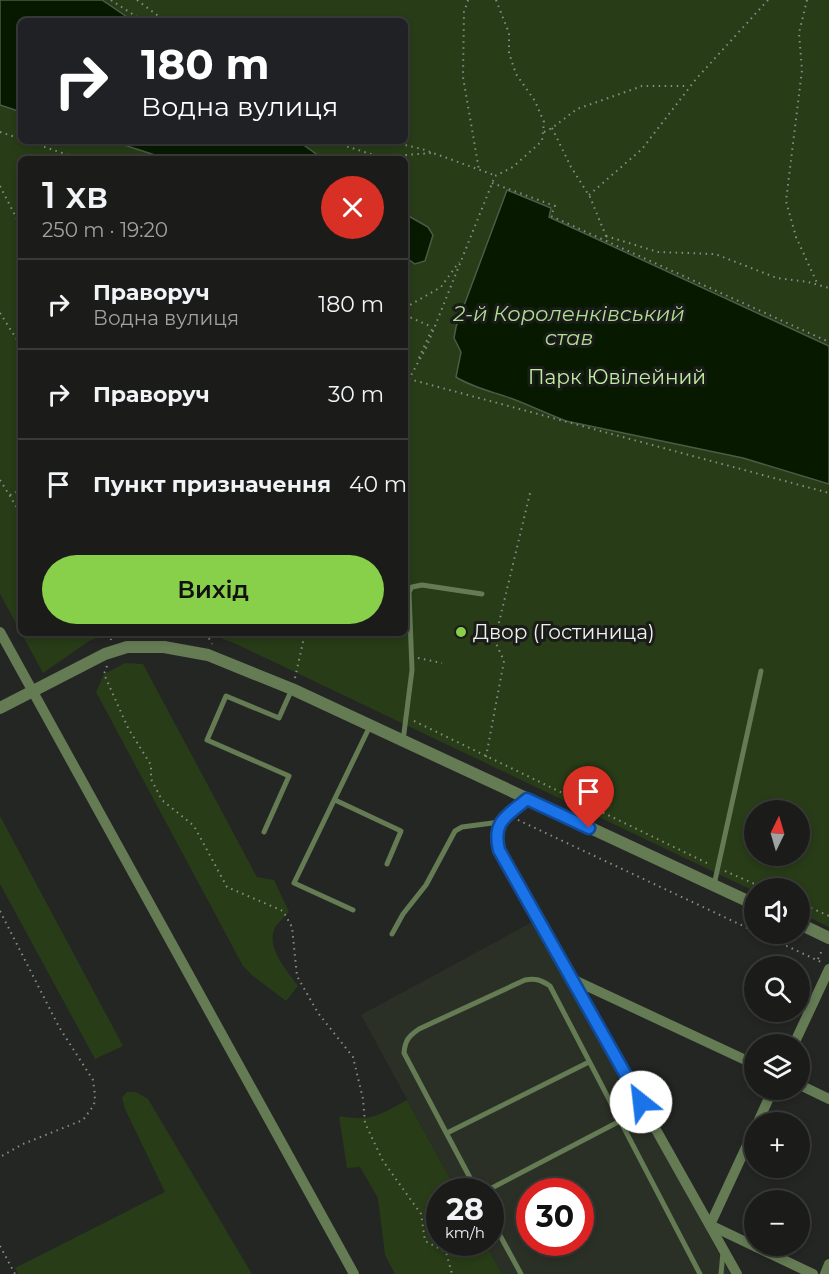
<!DOCTYPE html>
<html lang="uk">
<head>
<meta charset="utf-8">
<style>
  body { margin:0; font-family:Montserrat,sans-serif; background:#282927; color:#f1f3f6; height:100vh; display:flex; flex-direction:column; font-size:22px; white-space:nowrap }
  * { box-sizing:border-box; margin:0 }
  p { font-size:20px; color:#a0a1a2 }
  .icon { flex:none; width:33px; height:33px; fill:none; stroke:currentColor; stroke-width:2; stroke-linecap:round; stroke-linejoin:round }
  .map { position:relative; flex:1; overflow:hidden }
  .drawer { position:absolute; left:18px; top:156px; width:390px; height:480px; display:flex; flex-direction:column; background:#1b1c1a; border-radius:9px; box-shadow:0 3px 9px #0003,0 0 0 2px #393a39 }
  .drawer>* { flex:none }
  .banner { position:absolute; left:18px; top:18px; width:390px; height:126px; border-radius:9px; box-shadow:0 3px 9px #0003,0 0 0 2px #393a39; background:#202124; color:#fff; overflow:hidden }
  .needle { width:39px; rotate:5deg }
  .fabs { position:absolute; left:744px; top:800px; display:grid; gap:12px }
  .fabs a { display:grid; place-items:center; width:66px; height:66px; border-radius:50%; background:#1b1c1a; box-shadow:0 3px 9px #0003,0 0 0 2px #393a39; font-size:30px }
  .speed { position:absolute; left:426px; top:1178px; display:flex; gap:12px; font-size:30px; font-weight:700; text-align:center }
  .speed>* { display:grid; place-content:center; width:78px; height:78px; border-radius:50%; background:#1b1c1a; box-shadow:0 3px 9px #0003,0 0 0 2px #393a39; line-height:1 }
  .speed small { font-size:15px; font-weight:400 }
  .speed .limit { border:9px solid #d22; background:#fff; color:#111 }
  .pin { position:absolute; display:grid; place-items:center; width:51px; height:51px; color:#fff; margin:-62px -26px; border-radius:50% 50% 50% 0; rotate:-45deg; box-shadow:0 0 6px #0007 }
  .pin .icon { rotate:45deg }
  .me { position:absolute; width:66px; margin:-33px; rotate:331deg; stroke-linejoin:round; filter:drop-shadow(0 0 4px #0008) }
  .turn { display:flex; align-items:center; gap:21px; height:126px; padding:0 24px; font-size:27px }
  .turn .icon { width:78px; height:78px; stroke-width:2.5 }
  .turn b { display:block; font-size:42px; line-height:51px }
  .round { display:grid; place-items:center; flex:none; width:63px; height:63px; border-radius:32px; background:#282927 }
  .headline { display:flex; align-items:center; justify-content:space-between; height:102px; padding:0 24px }
  h1 { font-size:36px; font-weight:600; line-height:45px }
  .cta { display:flex; gap:12px; margin-top:auto; padding:12px 24px }
  .cta a { flex:1; height:69px; border-radius:36px; background:#88cf4a; color:#111; font-size:24px; font-weight:600; line-height:69px; text-align:center }
  ul { padding:0; list-style:none }
  li { display:flex; align-items:center; gap:18px; height:90px; padding:0 24px; border-top:2px solid #393a39 }
  li div { flex:1 }
  li b { display:block; font-size:22px }
  li em { font-style:normal }
  .map>svg:first-child { display:block }
  .built { fill:#2b3027; fill-rule:evenodd }
  .green { fill:#273c17; fill-rule:evenodd }
  .water { fill:#071a00; stroke:#4d5a47; stroke-width:1.5 }
  .lines { fill:none; stroke-linecap:round; stroke-linejoin:round }
  .path { stroke:#8a8c89; stroke-width:2; stroke-dasharray:1.5 4.5; stroke-linecap:butt }
  .service { stroke:#647b54; stroke-width:5 }
  .minor { stroke:#647b54; stroke-width:10 }
  .tertiary { stroke:#647b54; stroke-width:12 }
  .route-casing { stroke:#114b97; stroke-width:15 }
  .route { stroke:#1a73e8; stroke-width:10 }
  .poi-dot { fill:#88cf4a; stroke:#1a1c19; stroke-width:2 }
  .labels { text-anchor:middle; stroke-width:6; stroke-linejoin:round; paint-order:stroke }
  .park-label { font-size:20px; fill:#c0eda1; stroke:#1a1c19 }
  .poi-label { font-size:20px; fill:#eff1ee; stroke:#1a1c19; text-anchor:start }
  .water-label { font-size:21px; font-style:italic; fill:#b0dc91; stroke:#1a1c19 }
</style>
</head>
<body>
<div class="map">
<svg width="829" height="1274" viewBox="0 0 829 1274">
  <rect width="100%" height="100%" fill="#242623"/>
  <path class="built" d="M538,919L730,1274H502L484,1242H490V1191H457L361,1015ZM530,1191H580V1242H530Z"/>
  <g class="green">
    <path d="M0,0H829V927L800,913V888H754V891L234,643L207,633H405V159H21V633H110L89,641L43,673L0,594ZM21,21H405V141H21ZM754,810H800V855H754Z"/>
    <path d="M125,663L143,664L257,877L274,880L289,912C285,916 280,921 276,926C264,946 287,970 298,986L286,1001L253,976L243,966L96,692L104,674Z"/>
    <polygon points="0,816 123,1046 95,1059 0,884"/>
    <polygon points="127,1092 136,1092 148,1099 252,1274 18,1274 15,1268 165,1192 125,1109 122,1098"/>
    <path d="M407,1100L457,1191H440V1242H484L502,1274H395L385,1255L378,1198L360,1167L347,1168L339,1116C372,1122 379,1115 407,1100Z"/>
  </g>
  <g class="water">
    <polygon points="0,0 102,0 130,19 129,21 21,21 21,112 0,105"/>
    <polygon points="112,141 298,141 323,159 167,159"/>
    <path d="M507,190L551,208L549,217L829,346V484L743,458L566,421C548,414 531,406 513,399C494,392 473,388 456,377L461,352L454,338L456,327Z"/>
    <polygon points="405,214 428,227 433,235 425,261 415,264 405,257"/>
  </g>
  <g class="lines">
    <g class="path">
      <polyline points="111,0 143,21"/>
      <polyline points="137,0 165,21"/>
      <polyline points="468,0 464,12 463,77 479,170"/>
      <polyline points="496,0 509,33 509,53 516,74 535,101 544,122 542,141 513,167 495,176 427,346 409,379 829,493"/>
      <polyline points="807,0 799,33 802,70 786,201 796,237 818,285"/>
      <polyline points="552,128 571,167 590,197 608,241"/>
      <polyline points="0,132 21,139"/>
      <polyline points="544,132 552,128 577,109 642,86 686,86"/>
      <polyline points="27,141 80,159"/>
      <polyline points="330,141 380,157 432,153"/>
      <polyline points="388,141 422,149 494,175"/>
      <polyline points="492,183 555,206 551,216 829,342"/>
      <polyline points="0,186 21,227"/>
      <polyline points="589,195 642,149 696,79 768,0"/>
      <polyline points="606,236 658,252 715,254 777,278 808,282 829,288"/>
      <polyline points="405,308 441,287 459,262"/>
      <polyline points="0,313 21,346"/>
      <polyline points="405,315 432,327"/>
      <polyline points="419,358 433,327"/>
      <polyline points="405,387 409,379"/>
      <polyline points="0,480 21,514"/>
      <polyline points="10,495 21,490"/>
      <polyline points="110,633 111,640"/>
      <polyline points="206,633 212,644"/>
      <polyline points="418,658 442,663"/>
      <polyline points="107,666 104,674 128,728 151,765 151,779 162,800 194,826 227,887 283,911 292,927 297,976 318,1013 353,1057 363,1099 365,1123 383,1161 421,1214 425,1241 446,1252 452,1274"/>
      <polyline points="295,678 305,633"/>
      <polyline points="414,721 711,865"/>
      <polyline points="486,757 504,661 495,641 496,635 531,489"/>
      <polyline points="518,820 754,931"/>
      <polyline points="725,871 764,888"/>
      <polyline points="800,903 829,916"/>
      <polyline points="0,911 59,1027 93,1080 95,1095 94,1105 83,1120 23,1144 0,1157"/>
      <polyline points="759,933 821,962"/>
      <polyline points="818,959 823,948"/>
      <polyline points="0,1246 15,1274"/>
    </g>
    <g class="service">
      <polyline points="403,741 412,670 409,592 412,587 422,585 482,594"/>
      <polyline points="335,800 401,831 387,864"/>
      <polyline points="264,832 289,776 207,740 226,696 279,718 292,689"/>
      <polyline points="714,885 761,671"/>
      <polyline points="353,910 294,883 370,726"/>
      <polyline points="392,934 403,914 426,885 455,831 462,827 500,822"/>
      <polyline points="447,1133 589,1062"/>
      <path d="M477,1191L404,1053C405,1040 409,1036 419,1029L525,980C536,978 541,980 550,986L700,1274"/>
      <polyline points="486,1191 620,1121"/>
      <polyline points="490,1217 521,1274"/>
      <polyline points="721,1274 723,1252"/>
    </g>
    <g class="minor">
      <polyline points="0,632 354,1274"/>
      <path d="M527,799C506,816 492,821 499,850L737,1274"/>
      <polyline points="572,979 754,1064"/>
      <polyline points="794,1044 829,969"/>
      <polyline points="800,1085 829,1099"/>
      <polyline points="758,1122 773,1089"/>
      <polyline points="754,1130 710,1225 813,1274"/>
      <polyline points="825,1274 829,1264"/>
    </g>
    <g class="tertiary">
      <polyline points="0,708 105,654 127,647 164,647 208,655 292,689 754,904"/>
      <polyline points="800,924 829,938"/>
    </g>
  </g>
  <g class="lines">
    <g class="route-casing">
      <path id="route" d="M589,828L527,799C507,816 492,821 499,850L641,1102"/>
    </g>
    <use href="#route" class="route"/>
  </g>
  <circle class="poi-dot" cx="461" cy="632" r="6"/>
  <g class="labels">
    <g class="park-label">
      <text x="617" y="384">Парк Ювілейний</text>
    </g>
    <g class="poi-label">
      <text x="473" y="639">Двор (Гостиница)</text>
    </g>
    <g class="water-label">
      <text x="569" y="321">2-й Короленківський<tspan x="569" dy="24">став</tspan></text>
    </g>
  </g>
</svg>
<div class="fabs">
<a><svg class="needle" viewBox="-14 -14 28 28"><path d="M0-13l5 13h-10z" fill="#e53935"/><path d="M0 13l5-13h-10z" fill="#a0a1a2"/></svg></a>
<a><svg class="icon" aria-label="sound" viewBox="0 0 24 24"><path d="M4 9h4l5-4v14l-5-4H4zM17 9q2 3 0 6"/></svg></a>
<a><svg class="icon" aria-label="search" viewBox="0 0 24 24"><circle cx="10" cy="10" r="6"/><path d="M15 15l6 6"/></svg></a>
<a><svg class="icon" aria-label="layers" viewBox="0 0 24 24"><path d="M12 4l9 5-9 5-9-5zM3 14l9 5 9-5"/></svg></a>
<a>+</a>
<a>−</a>
</div>
<div class="speed"><div>28<small>km/h</small></div><div class="limit">30</div></div>
<div class="pin" style="left:589px;top:828px;background:#d93025"><svg class="icon" aria-label="arrive" viewBox="0 0 24 24"><path d="M6 21V4h12l-3 4 3 4H6"/></svg></div>
<svg class="me" style="left:641px;top:1102px" viewBox="-20 -20 40 40"><circle r="19" fill="#fff"/><path d="M0-13L10 11 0 6-10 11z" fill="#1a73e8"/></svg>
<div class="banner">
<div class="turn"><svg class="icon" aria-label="right" viewBox="0 0 24 24"><path d="M7 20v-9h11M14 6l5 5-5 5"/></svg><div><b>180 m</b>Водна вулиця</div></div>
</div>
<section class="drawer">
<div class="headline"><div><h1>1 хв</h1><p>250 m · 19:20</p></div><a class="round" style="background:#d93025;color:#fff"><svg class="icon" aria-label="close" viewBox="0 0 24 24"><path d="M6 6l12 12M18 6L6 18"/></svg></a></div>
<ul>
<li><svg class="icon" aria-label="right" viewBox="0 0 24 24"><path d="M7 20v-9h11M14 6l5 5-5 5"/></svg><div><b>Праворуч</b><p>Водна вулиця</p></div><em>180 m</em></li>
<li><svg class="icon" aria-label="right" viewBox="0 0 24 24"><path d="M7 20v-9h11M14 6l5 5-5 5"/></svg><div><b>Праворуч</b></div><em>30 m</em></li>
<li><svg class="icon" aria-label="arrive" viewBox="0 0 24 24"><path d="M6 21V4h12l-3 4 3 4H6"/></svg><div><b>Пункт призначення</b></div><em>40 m</em></li>
</ul>
<div class="cta"><a>Вихід</a></div>
</section>
</div>
</body>
</html>
